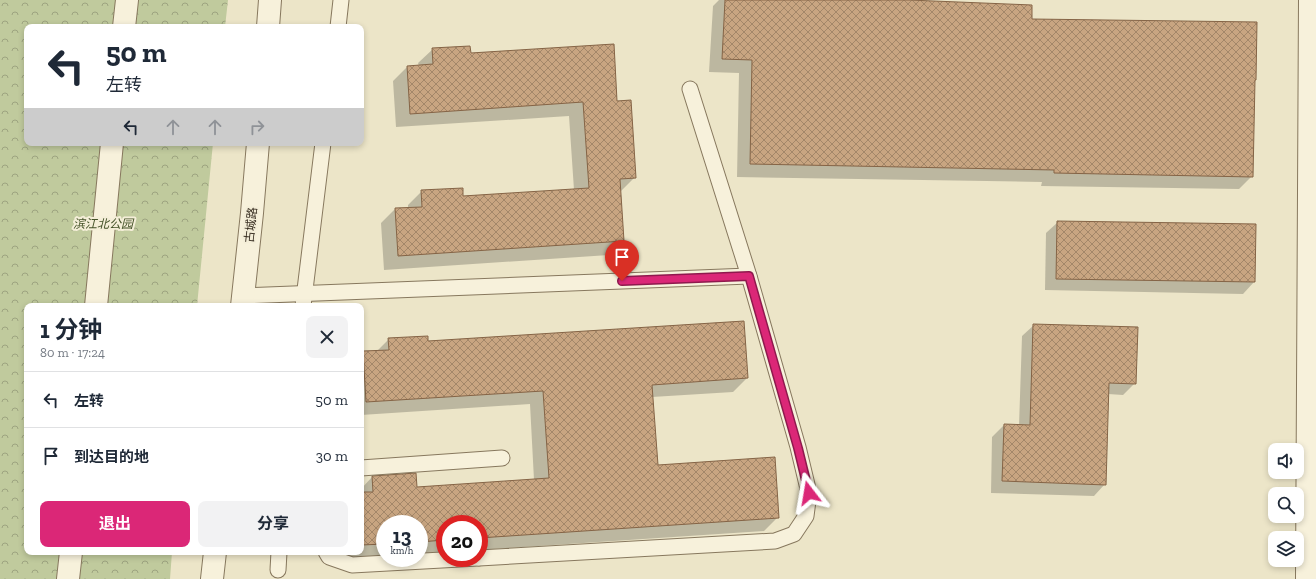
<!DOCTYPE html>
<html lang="zh">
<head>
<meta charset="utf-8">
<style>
  body { margin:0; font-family:"Zilla Slab","Noto Sans SC",serif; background:#f2f2f3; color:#1f2937; height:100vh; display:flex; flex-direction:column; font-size:15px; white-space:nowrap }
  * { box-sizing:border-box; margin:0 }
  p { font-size:13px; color:#747a83 }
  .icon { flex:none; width:22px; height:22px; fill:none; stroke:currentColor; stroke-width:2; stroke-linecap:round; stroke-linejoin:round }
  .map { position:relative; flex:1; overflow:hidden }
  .drawer { position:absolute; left:24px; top:303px; width:340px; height:252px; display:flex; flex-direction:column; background:#fff; border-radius:8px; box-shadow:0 2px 6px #0003 }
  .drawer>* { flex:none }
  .hud { position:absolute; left:24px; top:24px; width:340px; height:122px; border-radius:8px; box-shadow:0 2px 6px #0003; background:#fff; color:#1f2937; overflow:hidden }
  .tools { position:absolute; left:1268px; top:443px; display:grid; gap:8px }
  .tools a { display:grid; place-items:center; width:36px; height:36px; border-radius:8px; background:#fff; box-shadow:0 2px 6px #0003; font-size:20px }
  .speed { position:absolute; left:376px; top:515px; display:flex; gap:8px; font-size:20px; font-weight:700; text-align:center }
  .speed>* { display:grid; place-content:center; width:52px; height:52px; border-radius:50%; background:#fff; box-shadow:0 2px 6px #0003; line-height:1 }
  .speed small { font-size:10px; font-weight:400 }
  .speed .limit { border:6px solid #d22; background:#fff; color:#111 }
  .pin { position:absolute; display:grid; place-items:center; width:34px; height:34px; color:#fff; margin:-41px -17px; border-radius:50% 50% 50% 0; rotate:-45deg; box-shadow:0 0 4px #0007 }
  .pin .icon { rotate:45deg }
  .me { position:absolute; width:44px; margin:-22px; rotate:346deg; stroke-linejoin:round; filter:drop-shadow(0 0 3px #0008) }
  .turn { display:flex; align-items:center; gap:14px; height:84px; padding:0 16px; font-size:18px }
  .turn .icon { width:52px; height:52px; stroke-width:2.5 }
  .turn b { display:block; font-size:28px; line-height:34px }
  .lanes { display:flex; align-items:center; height:38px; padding:0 16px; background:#0003; justify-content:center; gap:20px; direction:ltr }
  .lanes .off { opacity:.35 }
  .round { display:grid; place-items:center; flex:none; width:42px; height:42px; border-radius:8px; background:#f2f2f3 }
  .headline { display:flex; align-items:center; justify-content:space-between; height:68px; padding:0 16px }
  h1 { font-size:24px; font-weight:700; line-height:30px }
  .button { display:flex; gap:8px; margin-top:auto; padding:8px 16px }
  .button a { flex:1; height:46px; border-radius:8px; background:#db2777; color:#fff; font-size:16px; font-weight:700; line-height:46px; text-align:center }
  .button a+a { background:#f2f2f3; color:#1f2937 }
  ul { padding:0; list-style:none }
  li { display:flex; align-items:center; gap:12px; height:56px; padding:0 16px; border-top:1px solid #e0e1e3 }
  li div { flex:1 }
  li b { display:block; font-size:15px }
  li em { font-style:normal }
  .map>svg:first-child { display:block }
  .park { fill:url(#park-crowns) }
  .shadow { fill:#0003 }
  .building { fill:url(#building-cross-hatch); stroke:#856446 }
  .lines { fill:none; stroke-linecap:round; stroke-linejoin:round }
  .service-casing { stroke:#87785e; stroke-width:17 }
  .pedestrian-casing { stroke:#87785e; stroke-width:24 }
  .tertiary-casing { stroke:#87785e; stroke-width:24 }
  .service { stroke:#f7f1db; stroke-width:15 }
  .pedestrian { stroke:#f7f1db; stroke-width:22 }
  .tertiary { stroke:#f7f1db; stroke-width:22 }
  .route-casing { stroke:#8e194d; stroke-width:10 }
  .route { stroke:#db2777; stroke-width:7 }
  .labels { text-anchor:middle; stroke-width:4; stroke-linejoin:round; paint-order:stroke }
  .park-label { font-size:12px; font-style:italic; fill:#455329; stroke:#f4eed8 }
  .street-label { font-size:12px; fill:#382e21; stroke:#f4eed8 }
</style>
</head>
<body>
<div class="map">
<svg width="1316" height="579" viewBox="0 0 1316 579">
  <defs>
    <pattern id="park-crowns" width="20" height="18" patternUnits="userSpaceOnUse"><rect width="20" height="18" fill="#c0ca9d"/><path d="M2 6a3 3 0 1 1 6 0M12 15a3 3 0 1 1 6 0" fill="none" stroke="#9da480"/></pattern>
    <pattern id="building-cross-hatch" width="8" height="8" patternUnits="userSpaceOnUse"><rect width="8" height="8" fill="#c8a581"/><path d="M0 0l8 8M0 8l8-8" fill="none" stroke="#a38769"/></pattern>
  </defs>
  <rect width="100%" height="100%" fill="#ece5c8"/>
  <polygon class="park" points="0,0 228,0 225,27 27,27 27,143 213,143 197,306 27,306 27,552 172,552 170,579 0,579"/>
  <g class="shadow">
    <polygon points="719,0 886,0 1031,19 1252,176 1239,189 1041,186 1042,182 737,177 739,73 709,72 713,6"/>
    <polygon points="433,49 470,54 617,103 635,177 621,191 620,191 623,241 609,255 384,270 381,223 395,209 408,209 408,205 422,191 462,197 574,190 569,116 396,127 393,81 407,67 419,66 418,63"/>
    <polygon points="1058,222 1254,282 1243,294 1045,290 1046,233"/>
    <polygon points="1034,325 1135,383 1123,395 1108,394 1105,484 1094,496 991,493 992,437 1004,425 1019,426 1022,336"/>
    <polygon points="389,339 427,342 747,378 733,392 652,397 657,466 778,517 764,531 479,550 479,524 445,524 445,552 419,554 419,524 385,524 385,556 330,560 330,552 361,552 361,489 372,477 416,488 534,480 530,404 361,415 361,355 363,352 376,352"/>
  </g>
  <g class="building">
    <polygon points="725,0 909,0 1032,5 1032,19 1257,22 1256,80 1255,80 1253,177 1054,173 1054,170 750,164 752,60 722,59"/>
    <polygon points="614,44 617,101 631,100 636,178 620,179 624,241 398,256 395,208 422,207 421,190 463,188 463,196 589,188 583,102 410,114 407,66 433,64 432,48 470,46 471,53"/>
    <polygon points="1057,221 1256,224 1255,282 1056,279"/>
    <polygon points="744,321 748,378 652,385 658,465 775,457 779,518 479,538 479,524 445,524 445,540 419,542 419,524 385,524 385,544 361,545 361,492 373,492 372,476 416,473 417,487 549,478 543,391 366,402 363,351 389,350 388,338 428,336 428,341"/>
    <polygon points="1033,324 1138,327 1136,384 1109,383 1106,485 1002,481 1004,424 1030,425"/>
  </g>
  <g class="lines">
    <g class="service-casing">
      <g id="service">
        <polyline points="338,27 341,0"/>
        <polyline points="243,296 749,276"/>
        <polyline points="303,306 323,143"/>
        <polyline points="361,468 502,458"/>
        <polyline points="326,552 329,557 352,565 478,558"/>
        <polyline points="479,558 775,541 794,534 806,516 809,493 798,447 749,276 690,89"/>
        <polyline points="278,570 279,552"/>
      </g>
    </g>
    <g class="pedestrian-casing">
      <g id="pedestrian">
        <polyline points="124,27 127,0"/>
        <polyline points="96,306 112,143"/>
        <polyline points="68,579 71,552"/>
      </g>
    </g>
    <g class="tertiary-casing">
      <g id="tertiary">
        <polyline points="268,27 270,0"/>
        <polyline points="242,306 252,213 258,143"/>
        <polyline points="212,579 215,552"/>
        <polyline points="1307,579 1310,0"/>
      </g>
    </g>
    <use href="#service" class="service"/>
    <use href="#pedestrian" class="pedestrian"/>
    <use href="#tertiary" class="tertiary"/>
  </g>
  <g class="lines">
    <g class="route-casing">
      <polyline id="route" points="622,281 749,276 798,448 809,493"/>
    </g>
    <use href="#route" class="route"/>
  </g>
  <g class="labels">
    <g class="park-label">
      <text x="103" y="228">滨江北公园</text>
    </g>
    <g class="street-label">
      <text transform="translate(251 225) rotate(-84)" y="4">古城路</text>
    </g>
  </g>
</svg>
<div class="tools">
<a><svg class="icon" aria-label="sound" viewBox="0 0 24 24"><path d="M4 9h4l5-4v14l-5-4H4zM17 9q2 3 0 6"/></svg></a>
<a><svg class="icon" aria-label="search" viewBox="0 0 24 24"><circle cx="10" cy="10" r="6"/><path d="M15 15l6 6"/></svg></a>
<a><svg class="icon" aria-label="layers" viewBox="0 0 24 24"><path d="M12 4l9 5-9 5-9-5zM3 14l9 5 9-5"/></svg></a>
</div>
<div class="speed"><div>13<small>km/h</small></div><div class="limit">20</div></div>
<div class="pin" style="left:622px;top:281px;background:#d93025"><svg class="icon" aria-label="arrive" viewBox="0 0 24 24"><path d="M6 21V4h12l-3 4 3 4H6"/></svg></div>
<svg class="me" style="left:809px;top:493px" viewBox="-20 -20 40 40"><path d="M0-17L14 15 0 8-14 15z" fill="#db2777" stroke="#fff" stroke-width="4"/></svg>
<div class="hud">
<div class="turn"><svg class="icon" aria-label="left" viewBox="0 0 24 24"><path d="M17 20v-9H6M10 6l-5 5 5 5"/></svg><div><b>50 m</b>左转</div></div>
<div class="lanes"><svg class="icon" aria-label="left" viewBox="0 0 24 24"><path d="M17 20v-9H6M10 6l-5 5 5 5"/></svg><svg class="icon off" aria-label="ahead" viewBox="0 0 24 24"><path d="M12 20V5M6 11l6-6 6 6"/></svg><svg class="icon off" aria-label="ahead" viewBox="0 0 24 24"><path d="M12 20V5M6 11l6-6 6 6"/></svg><svg class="icon off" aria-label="right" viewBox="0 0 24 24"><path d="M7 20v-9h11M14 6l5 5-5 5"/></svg></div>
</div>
<section class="drawer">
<div class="headline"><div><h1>1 分钟</h1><p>80 m · 17:24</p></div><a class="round"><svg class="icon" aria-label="close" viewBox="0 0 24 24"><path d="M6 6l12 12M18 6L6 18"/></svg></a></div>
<ul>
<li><svg class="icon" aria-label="left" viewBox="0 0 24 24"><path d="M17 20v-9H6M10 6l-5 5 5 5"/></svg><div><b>左转</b></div><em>50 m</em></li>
<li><svg class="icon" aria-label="arrive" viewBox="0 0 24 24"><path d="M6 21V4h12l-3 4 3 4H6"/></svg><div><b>到达目的地</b></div><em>30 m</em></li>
</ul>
<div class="button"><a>退出</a><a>分享</a></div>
</section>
</div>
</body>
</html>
